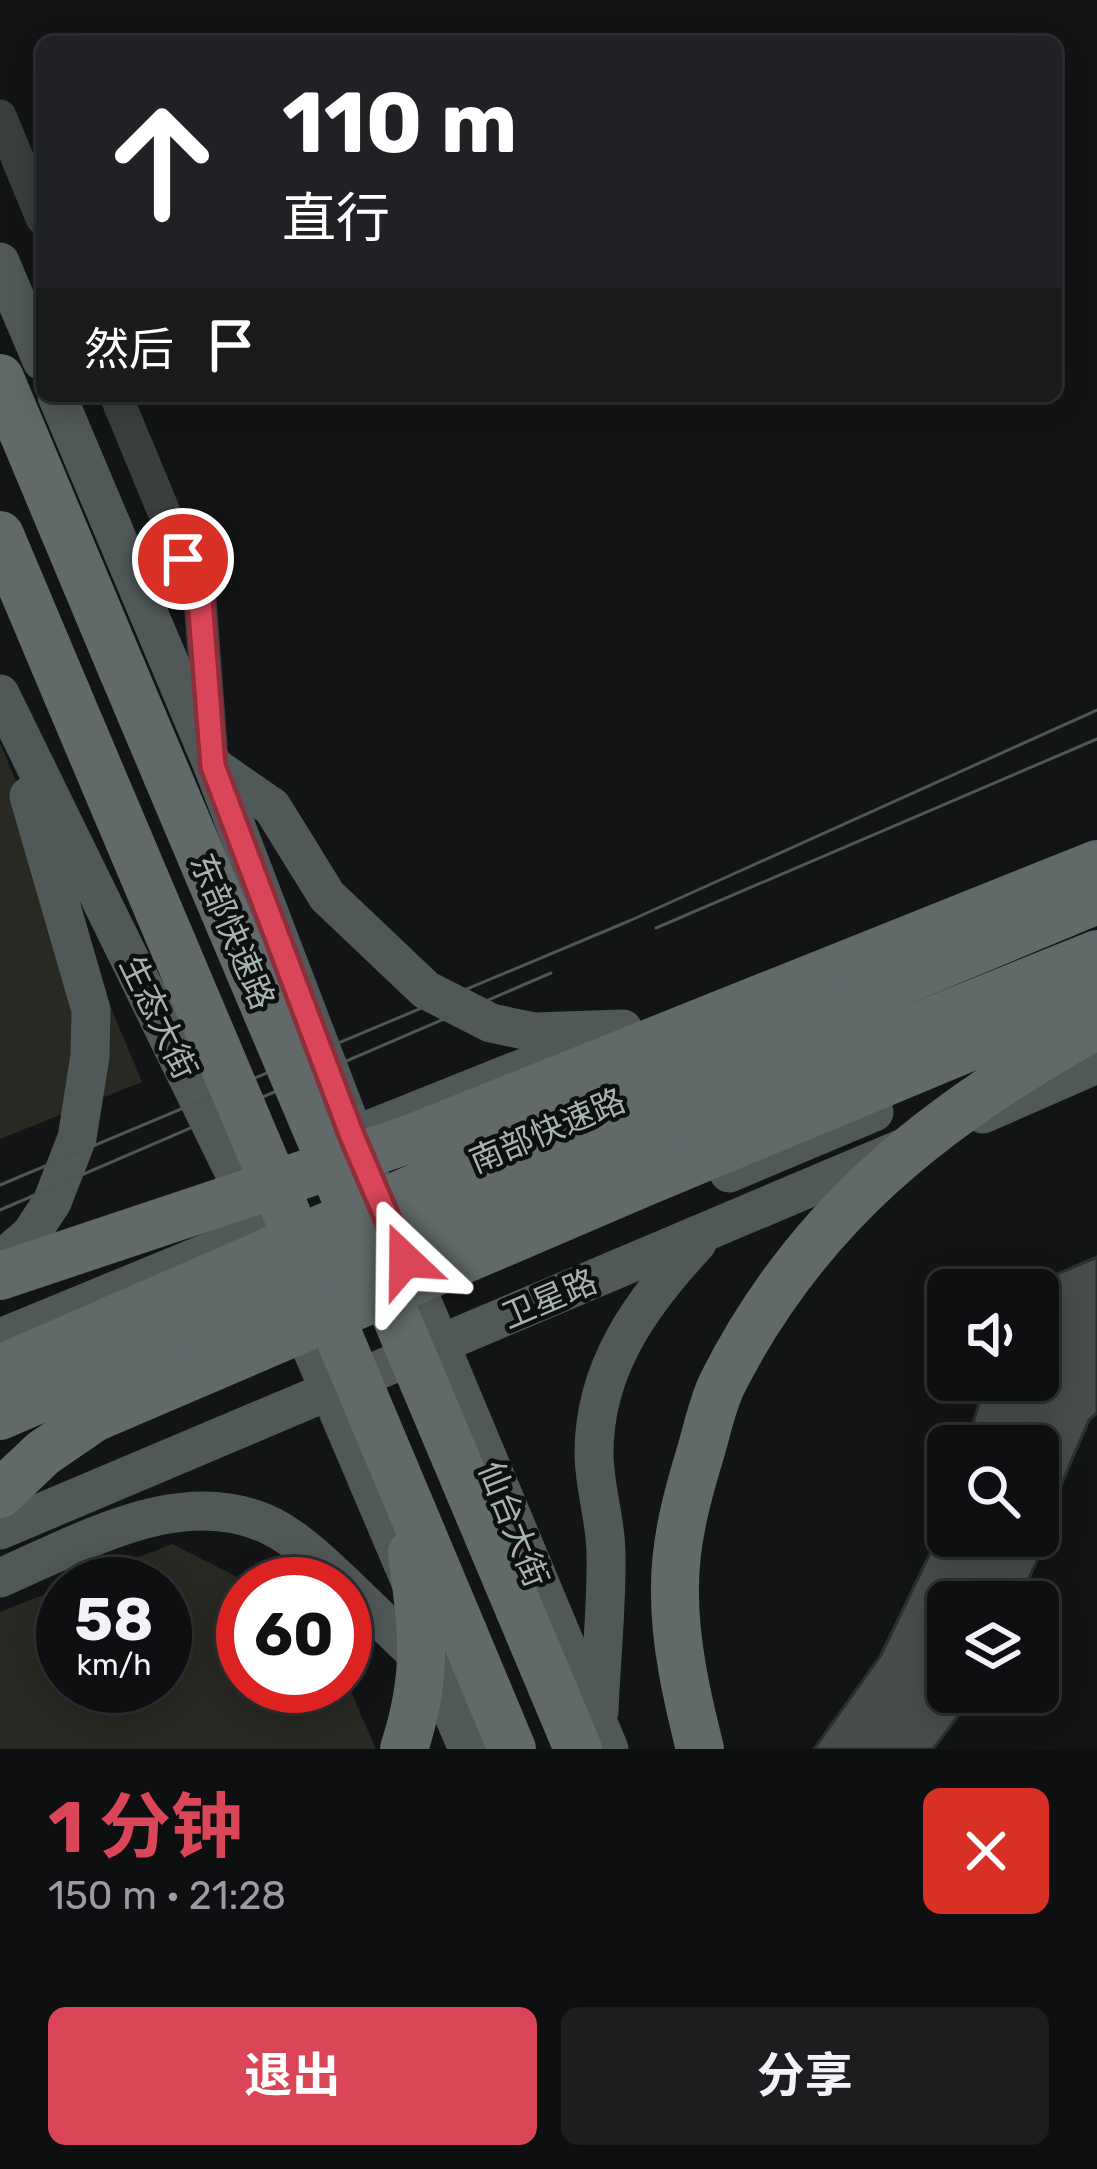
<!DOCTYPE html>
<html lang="zh">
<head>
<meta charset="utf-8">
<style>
  body { margin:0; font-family:Rubik,"Noto Sans SC",sans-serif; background:#1c1d1e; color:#f1f3f6; height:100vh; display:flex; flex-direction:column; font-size:45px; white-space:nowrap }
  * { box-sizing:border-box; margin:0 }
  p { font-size:39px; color:#9b9c9f }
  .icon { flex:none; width:66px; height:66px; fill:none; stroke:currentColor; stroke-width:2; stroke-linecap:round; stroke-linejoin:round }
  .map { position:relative; height:1749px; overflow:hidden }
  .details { display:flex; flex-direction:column; background:#0e0f10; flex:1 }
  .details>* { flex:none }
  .banner { position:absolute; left:36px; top:36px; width:1026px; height:366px; border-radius:18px; box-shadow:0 6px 30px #0003,0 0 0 3px #2e2f30; background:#202124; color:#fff; overflow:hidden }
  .buttons { position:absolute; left:927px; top:1269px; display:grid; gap:24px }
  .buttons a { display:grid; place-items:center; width:132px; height:132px; border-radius:18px; background:#0e0f10; box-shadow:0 6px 30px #0003,0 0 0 3px #2e2f30; font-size:60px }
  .speed { position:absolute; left:36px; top:1557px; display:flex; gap:24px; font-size:60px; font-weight:700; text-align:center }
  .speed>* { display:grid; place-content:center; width:156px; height:156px; border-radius:50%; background:#0e0f10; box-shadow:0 6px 30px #0003,0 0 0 3px #2e2f30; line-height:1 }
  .speed small { font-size:30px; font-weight:400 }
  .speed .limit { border:18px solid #d22; background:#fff; color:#111 }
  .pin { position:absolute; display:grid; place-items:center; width:102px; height:102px; color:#fff; margin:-51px; border:6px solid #fff; border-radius:50%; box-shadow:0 3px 12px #0007 }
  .me { position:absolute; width:132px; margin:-66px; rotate:337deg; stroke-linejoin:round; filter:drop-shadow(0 0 9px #0008) }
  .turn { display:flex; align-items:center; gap:42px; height:252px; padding:0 48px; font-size:54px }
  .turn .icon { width:156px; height:156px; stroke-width:2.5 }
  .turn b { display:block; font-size:84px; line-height:102px }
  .then { display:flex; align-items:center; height:114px; padding:0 48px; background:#0003; gap:24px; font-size:45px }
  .round { display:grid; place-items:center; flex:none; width:126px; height:126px; border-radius:18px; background:#1c1d1e }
  .overview { display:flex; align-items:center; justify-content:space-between; height:204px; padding:0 48px }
  h1 { font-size:72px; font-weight:700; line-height:90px; color:#da4658 }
  .cta { display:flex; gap:24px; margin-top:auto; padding:24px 48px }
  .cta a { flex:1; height:138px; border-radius:18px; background:#da4658; color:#fff; font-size:48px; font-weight:700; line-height:138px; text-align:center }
  .cta a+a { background:#1c1d1e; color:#f1f3f6 }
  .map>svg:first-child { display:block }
  .green { fill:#272922 }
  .building { fill:#484c4c; stroke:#2d3030; stroke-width:3 }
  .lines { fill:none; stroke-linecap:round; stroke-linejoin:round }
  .minor { stroke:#3a3e3e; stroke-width:33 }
  .major { stroke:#515858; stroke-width:39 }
  .highway { stroke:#616969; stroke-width:48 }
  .tram { stroke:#505656; stroke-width:3 }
  .highway-bridge { stroke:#616969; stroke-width:48 }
  .route-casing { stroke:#8e2e39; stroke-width:30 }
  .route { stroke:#da4658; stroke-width:21 }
  .labels { text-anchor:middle; stroke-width:9; stroke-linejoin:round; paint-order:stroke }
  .street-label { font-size:33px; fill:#a7b3b2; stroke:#0e0f0f }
</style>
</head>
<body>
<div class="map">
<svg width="1097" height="1749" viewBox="0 0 1097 1749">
  <rect width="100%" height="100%" fill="#131415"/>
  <g class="green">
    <polygon points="0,743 142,1082 0,1139"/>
    <polygon points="172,1544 251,1584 243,1584 243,1686 345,1686 345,1678 376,1749 0,1749 0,1612 63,1587 63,1686 165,1686 165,1584 71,1584"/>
  </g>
  <polygon class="building" points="1097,1257 1097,1413 1089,1420 1060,1488 1037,1561 1018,1602 948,1602 948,1692 974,1692 969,1702 933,1749 814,1749 881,1655 948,1516 948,1536 1038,1536 1038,1446 967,1446 985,1380 1038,1380 1038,1290 1020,1290"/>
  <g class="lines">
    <g class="minor">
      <polyline points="0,116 42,218"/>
      <polyline points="116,396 200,599 211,746"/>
    </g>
    <g class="major">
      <polyline points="0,262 42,361"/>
      <polyline points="57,396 213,766 372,1182"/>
      <polyline points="0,694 256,1217"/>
      <polyline points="213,766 272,807 327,896 426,990 491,1023 534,1032 623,1029"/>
      <polyline points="983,1114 1097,1064"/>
      <polyline points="348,1138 556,1055"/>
      <polyline points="729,1173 874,1112"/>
      <polyline points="404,1258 609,1749"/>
      <polyline points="0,1261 31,1234 52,1202 77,1138 90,1056 91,1010 29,796"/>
      <polyline points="293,1305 412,1585 435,1672 468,1749"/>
      <polyline points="0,1338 248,1236"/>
      <polyline points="0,1530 901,1149"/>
      <path d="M0,1578C84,1542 190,1478 280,1531C303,1545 324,1565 344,1584"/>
      <polyline points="345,1585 432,1669"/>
      <path d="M599,1711C601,1659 607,1606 606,1554C606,1520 594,1487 594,1453C594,1368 641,1303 697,1243"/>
    </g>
    <g class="highway">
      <polyline points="0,378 122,669"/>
      <polyline points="0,535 67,694"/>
      <polyline points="520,1611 578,1749"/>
      <polyline points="464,1634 512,1749"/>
    </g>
    <g class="tram">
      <polyline points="656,928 1097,739"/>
      <polyline points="0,1185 629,921 1097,710"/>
      <polyline points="0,1210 551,973"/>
    </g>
    <g class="highway-bridge">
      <polyline points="122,669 343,1192"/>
      <polyline points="67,694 287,1214"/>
      <polyline points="375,1267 520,1611"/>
      <polyline points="0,1276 407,1140 1097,864"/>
      <polyline points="319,1289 464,1634"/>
      <polyline points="0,1369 608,1104 1097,900"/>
      <polyline points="0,1416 624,1145 1097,954"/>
      <polyline points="0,1494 43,1453 94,1418 643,1183 1097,994"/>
      <path d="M404,1749C429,1673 422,1629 412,1553"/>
      <path d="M700,1749C687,1697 674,1641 675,1587C675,1541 687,1497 700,1454C707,1431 712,1405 722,1384C806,1216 936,1114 1097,1025"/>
    </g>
  </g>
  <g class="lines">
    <g class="route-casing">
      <polyline id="route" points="183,559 200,599 213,766 352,1136 405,1260"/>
    </g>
    <use href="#route" class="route"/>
  </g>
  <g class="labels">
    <g class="street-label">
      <text transform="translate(233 931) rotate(67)" y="12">东部快速路</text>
      <text transform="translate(159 1017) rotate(64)" y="12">生态大街</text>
      <text transform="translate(547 1130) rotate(-23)" y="12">南部快速路</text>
      <text transform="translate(549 1298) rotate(-23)" y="12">卫星路</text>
      <text transform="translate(514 1524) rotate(68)" y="12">仙台大街</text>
    </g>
  </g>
</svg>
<div class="buttons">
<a><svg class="icon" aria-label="sound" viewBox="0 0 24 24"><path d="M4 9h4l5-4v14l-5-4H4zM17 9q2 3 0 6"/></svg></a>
<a><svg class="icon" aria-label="search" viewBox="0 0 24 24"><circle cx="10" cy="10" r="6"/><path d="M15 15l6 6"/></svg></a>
<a><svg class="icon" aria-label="layers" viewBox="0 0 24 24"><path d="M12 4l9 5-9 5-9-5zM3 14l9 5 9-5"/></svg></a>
</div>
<div class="speed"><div>58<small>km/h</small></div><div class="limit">60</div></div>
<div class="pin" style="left:183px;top:559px;background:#d93025"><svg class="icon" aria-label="arrive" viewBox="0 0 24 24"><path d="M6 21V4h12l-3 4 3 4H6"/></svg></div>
<svg class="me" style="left:405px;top:1260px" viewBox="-20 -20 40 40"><path d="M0-17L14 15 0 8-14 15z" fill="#da4658" stroke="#fff" stroke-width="4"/></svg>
<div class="banner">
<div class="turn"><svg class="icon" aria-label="ahead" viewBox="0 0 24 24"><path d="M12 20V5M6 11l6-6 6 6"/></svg><div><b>110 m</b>直行</div></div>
<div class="then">然后<svg class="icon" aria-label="arrive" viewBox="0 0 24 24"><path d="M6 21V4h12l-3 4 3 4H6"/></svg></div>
</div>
</div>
<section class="details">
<div class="overview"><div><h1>1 分钟</h1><p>150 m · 21:28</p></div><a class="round" style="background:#d93025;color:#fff"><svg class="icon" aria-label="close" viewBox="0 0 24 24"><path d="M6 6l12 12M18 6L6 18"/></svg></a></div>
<div class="cta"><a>退出</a><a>分享</a></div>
</section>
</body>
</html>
